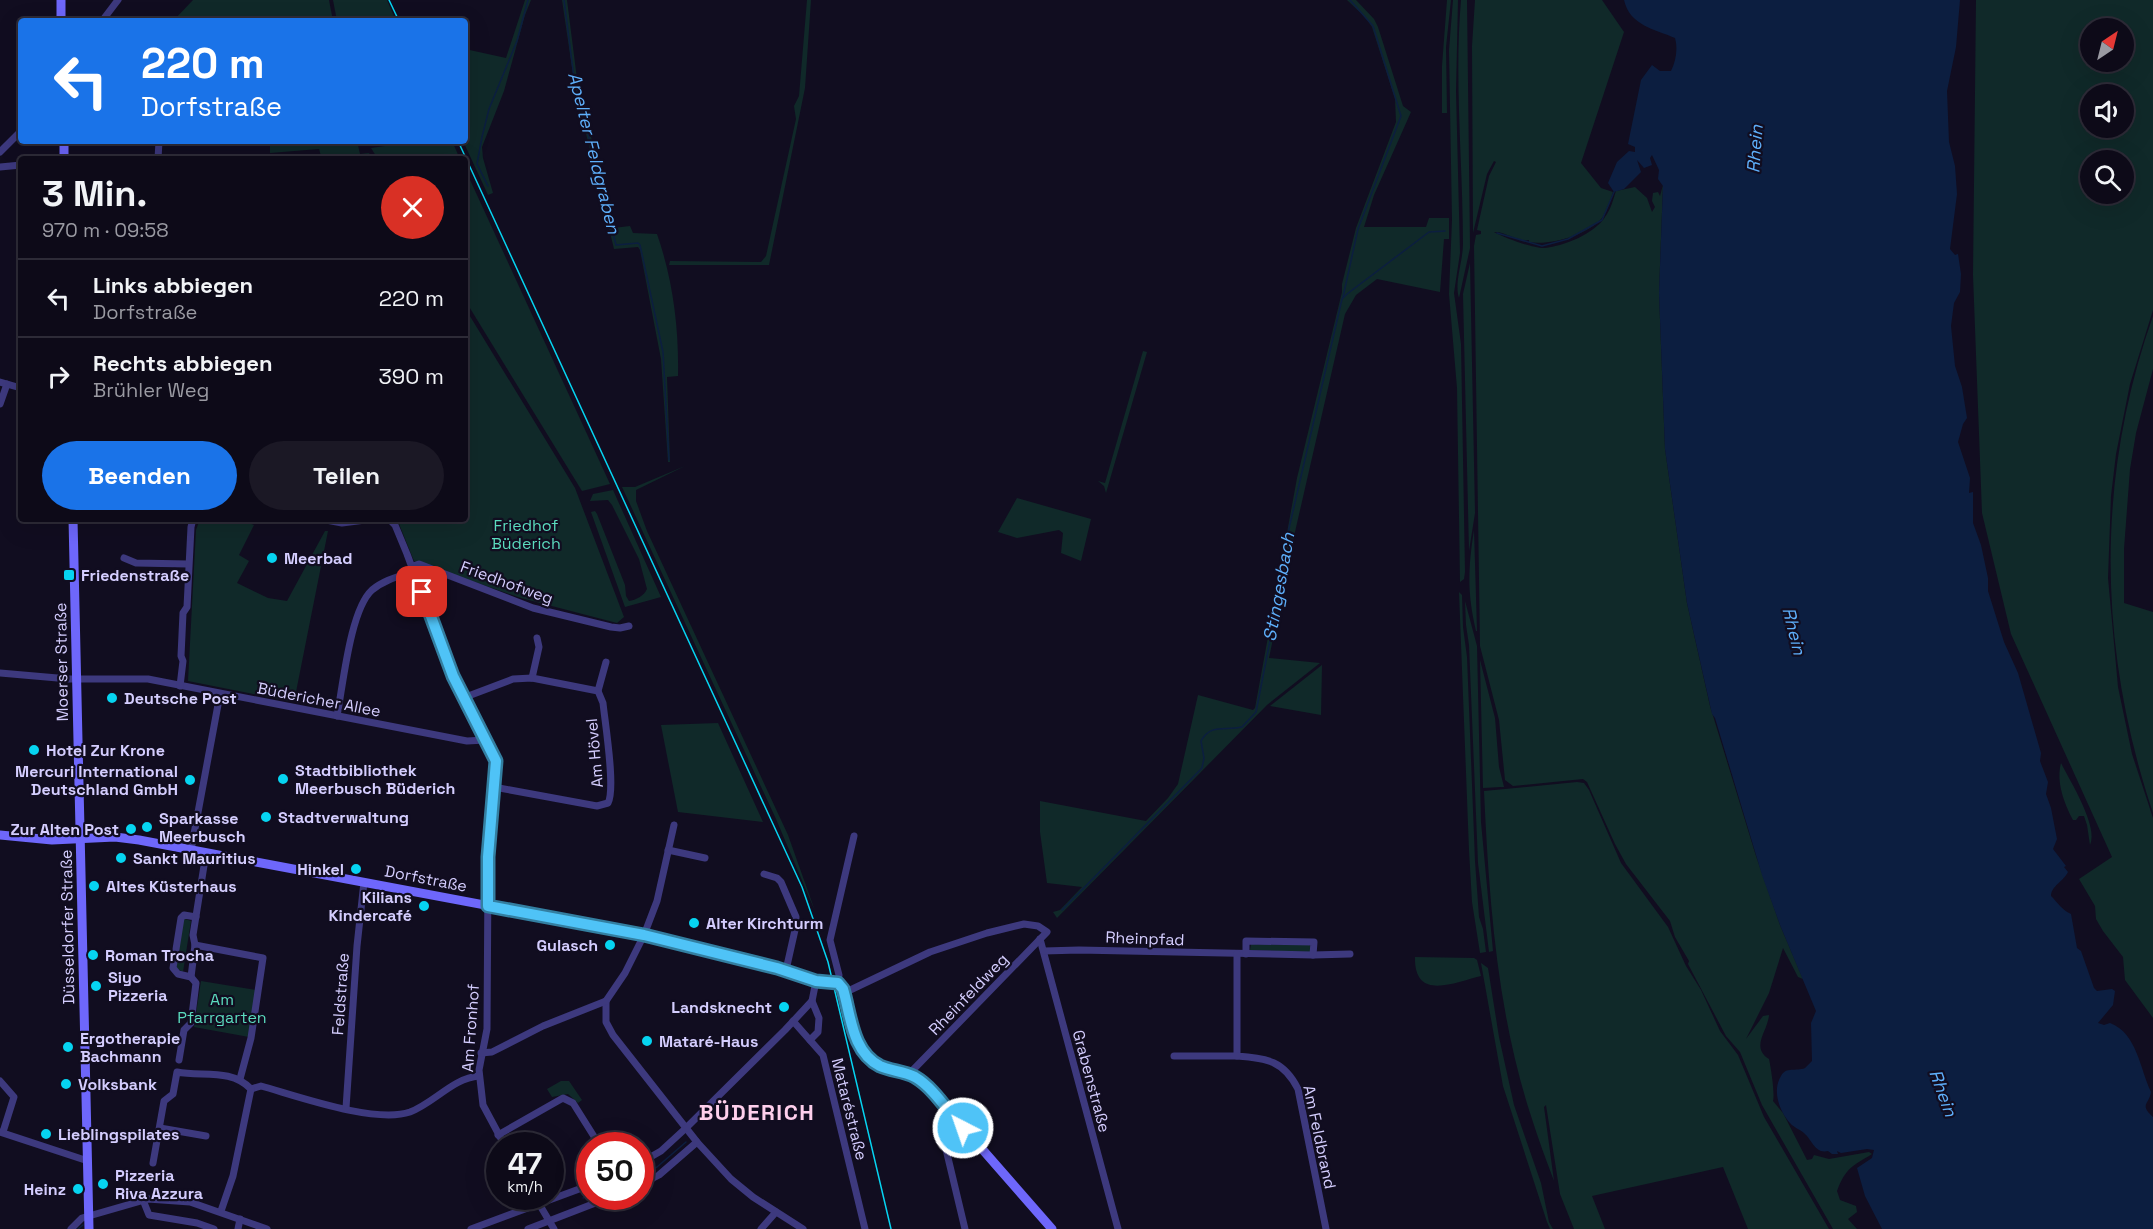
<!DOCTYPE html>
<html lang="de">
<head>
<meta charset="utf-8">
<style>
  body { margin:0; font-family:"Space Grotesk",sans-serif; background:#1b1825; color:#f1f3f6; height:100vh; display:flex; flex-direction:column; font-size:22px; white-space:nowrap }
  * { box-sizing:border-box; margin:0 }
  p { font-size:20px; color:#9a9aa2 }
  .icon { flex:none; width:33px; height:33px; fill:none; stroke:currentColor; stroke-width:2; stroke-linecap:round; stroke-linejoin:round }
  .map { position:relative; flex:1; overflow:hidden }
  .drawer { position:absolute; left:18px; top:156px; width:450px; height:366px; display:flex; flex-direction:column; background:#0d0a18; border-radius:6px; box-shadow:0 6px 24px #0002,0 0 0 2px #2d2b37 }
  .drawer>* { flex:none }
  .hud { position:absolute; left:18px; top:18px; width:450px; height:126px; border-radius:6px; box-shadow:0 6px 24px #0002,0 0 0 2px #2d2b37; background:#1a73e8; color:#fff; overflow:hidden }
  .needle { width:39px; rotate:35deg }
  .controls { position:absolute; left:2080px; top:18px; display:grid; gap:12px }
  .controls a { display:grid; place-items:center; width:54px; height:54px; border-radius:50%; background:#0d0a18; box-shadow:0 6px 24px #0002,0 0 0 2px #2d2b37; font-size:30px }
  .speed { position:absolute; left:486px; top:1132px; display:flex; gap:12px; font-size:30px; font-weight:700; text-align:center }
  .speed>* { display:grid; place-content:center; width:78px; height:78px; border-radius:50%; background:#0d0a18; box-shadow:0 6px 24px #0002,0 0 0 2px #2d2b37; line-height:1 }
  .speed small { font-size:15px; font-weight:400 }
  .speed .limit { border:9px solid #d22; background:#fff; color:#111 }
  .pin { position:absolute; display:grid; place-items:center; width:51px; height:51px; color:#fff; margin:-26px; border-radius:12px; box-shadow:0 3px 9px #0006 }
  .me { position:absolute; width:66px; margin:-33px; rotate:319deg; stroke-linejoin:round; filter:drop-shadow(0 0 4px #0008) }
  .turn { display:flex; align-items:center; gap:21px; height:126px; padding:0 24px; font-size:27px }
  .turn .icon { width:78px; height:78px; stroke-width:2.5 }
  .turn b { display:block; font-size:42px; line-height:51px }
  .round { display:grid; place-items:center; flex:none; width:63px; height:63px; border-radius:32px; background:#1b1825 }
  .head { display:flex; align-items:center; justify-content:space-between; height:102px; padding:0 24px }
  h1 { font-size:36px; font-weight:700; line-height:45px }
  .cta { display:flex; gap:12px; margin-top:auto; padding:12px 24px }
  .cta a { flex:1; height:69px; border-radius:36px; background:#1a73e8; color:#fff; font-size:24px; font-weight:700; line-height:69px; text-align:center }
  .cta a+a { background:#1b1825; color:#f1f3f6 }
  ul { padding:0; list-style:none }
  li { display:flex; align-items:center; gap:18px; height:78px; padding:0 24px; border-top:2px solid #2d2b37 }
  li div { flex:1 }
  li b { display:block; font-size:22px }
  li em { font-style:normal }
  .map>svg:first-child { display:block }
  .green { fill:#102929; fill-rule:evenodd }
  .water { fill:#0c1e40 }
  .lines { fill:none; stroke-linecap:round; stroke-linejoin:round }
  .stream { stroke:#0c1e40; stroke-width:1.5 }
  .street { stroke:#3d397e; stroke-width:7 }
  .secondary { stroke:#6e67fb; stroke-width:9 }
  .tram { stroke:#06d4f1; stroke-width:1.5 }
  .route-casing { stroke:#337fa1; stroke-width:15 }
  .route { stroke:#4fc3f7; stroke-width:10 }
  .poi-dot { fill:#06d4f1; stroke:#110d20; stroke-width:2 }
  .labels { text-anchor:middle; stroke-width:4.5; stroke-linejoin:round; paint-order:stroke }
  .park-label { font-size:16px; fill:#5bdbbe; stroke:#110d20 }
  .poi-label { font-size:16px; font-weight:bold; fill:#d4cdfe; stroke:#110d20; text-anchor:start }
  .street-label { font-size:16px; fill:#d4cdfe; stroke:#110d20 }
  .water-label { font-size:18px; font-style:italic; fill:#5eaffb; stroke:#110d20 }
  .district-label { font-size:22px; font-weight:bold; letter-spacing:1.5px; fill:#fecfec; stroke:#110d20 }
</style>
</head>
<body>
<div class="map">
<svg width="2153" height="1229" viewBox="0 0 2153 1229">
  <rect width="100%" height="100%" fill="#110d20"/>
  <g class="green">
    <polygon points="193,0 329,0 333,21 173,21"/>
    <polygon points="333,0 387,0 396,21 337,21"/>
    <polygon points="525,0 531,0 525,15 504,91 482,147 483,158 493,193 488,195 463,141 465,141 465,49 506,58"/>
    <path d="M562,0H567L577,79L613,228L630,226L633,233L657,234C673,280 679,328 678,376L667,377L670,462H668L661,359L640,250L638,247L614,249L575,88Z"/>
    <polygon points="807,0 811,0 805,88 769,265 669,265 670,261 761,262 766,256 796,119 794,106 799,96"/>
    <polygon points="1347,0 1356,0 1374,19 1378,27 1403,106 1411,112 1374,195 1364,227 1426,227 1429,218 1449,218 1449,239 1444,239 1440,292 1377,279 1356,295 1345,314 1295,532 1269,658 1320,663 1267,705 1057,918 1053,912 1060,910 1082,887 1047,883 1040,832 1040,801 1146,821 1168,798 1178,784 1198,695 1253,710 1255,708 1297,478 1342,292 1342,284 1356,228 1396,122 1395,99 1372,27 1366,18"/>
    <polygon points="1447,0 1451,0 1446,47 1447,113 1442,113 1442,66"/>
    <polygon points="1453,0 1458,0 1456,91 1460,253 1454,293 1461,344 1465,572 1464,579 1460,582 1457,388 1449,294 1452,220 1449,50"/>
    <path d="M1461,0H1467L1470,248L1459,298C1454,283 1463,261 1463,244C1463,163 1454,81 1461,0Z"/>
    <path d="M1475,0H1602L1624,32L1581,163L1601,188L1613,192C1610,201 1608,211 1602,218C1588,235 1549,246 1529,242V240C1519,243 1505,231 1494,232C1505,238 1534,249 1545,248C1564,246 1594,234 1605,217C1611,209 1613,200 1616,191L1635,187L1647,198L1652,212L1655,207L1652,201L1653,193L1658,192L1660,196L1663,185L1659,293L1665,449L1687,603L1710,706L1756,856L1780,925L1803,979L1798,977L1783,948L1769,993L1746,1039L1763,1016L1769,1015C1768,1031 1750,1047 1769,1059C1771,1068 1775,1094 1773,1101L1783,1113L1807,1160L1812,1159L1814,1155L1829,1159L1869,1152L1872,1154C1853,1166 1846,1167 1837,1191L1840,1200L1856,1206L1857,1212L1848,1219L1857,1229H1833L1762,1105L1740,1052L1726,1036L1688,964L1689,961L1675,937L1670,921L1626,864L1615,844L1587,782L1583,779L1513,786L1505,780L1499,720L1480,646L1474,246L1476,235L1481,234V231L1477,230L1489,176L1496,162L1494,161L1487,174L1473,233L1472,46Z"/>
    <path d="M1976,0H2153V310L2130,384L2116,454L2111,496L2108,578L2118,687L2132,754L2153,818V1018L2125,980L2123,957L2103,931L2096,919L2095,906L2079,879L2112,857L2011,634L1982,513L1973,275ZM2124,28V62H2091V28ZM2124,94V128H2091V94ZM2124,160V194H2091V160Z"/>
    <polygon points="270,141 357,141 360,154 369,153 372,159 322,159 319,149 270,153"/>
    <polygon points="391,141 452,141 460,159 378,159 371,148 392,145"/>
    <polygon points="465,169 610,484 582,491 465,300"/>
    <polygon points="1470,263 1475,513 1469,551 1463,294"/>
    <polygon points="465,308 575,488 624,617 617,623 521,598 414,561 397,519 465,519"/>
    <path d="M2153,316V369L2136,433L2130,469L2124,549V603L2153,612V813C2098,649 2095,480 2153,316Z"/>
    <polygon points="1143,351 1147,352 1106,493 1104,486 1098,481 1105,483"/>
    <polygon points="685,466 636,490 636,501 647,531 788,835 815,911 776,819 622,487 635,487"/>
    <path d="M613,490L661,597L625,607L591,512L595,511L597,514L625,585L626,596L629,601C636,600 644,596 647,589L639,559L612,505L608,500L590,501L593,494Z"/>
    <polygon points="1017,498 1091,519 1081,561 1061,553 1063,533 1059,530 1017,538 998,532"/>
    <polygon points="200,519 238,519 254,525 239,555 249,561 237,583 268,598 287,601 325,531 328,531 294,702 188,681 196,530"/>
    <path d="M1474,530L1477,631H1476C1467,593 1468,568 1474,530Z"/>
    <polygon points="1459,592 1462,595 1463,627 1467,657 1475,861 1479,917 1483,929 1486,952 1480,953 1472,902 1469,850"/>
    <polygon points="1465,601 1477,646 1481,822 1493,951 1489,952 1478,863 1469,645 1466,625"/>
    <polygon points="1480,660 1495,718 1499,767 1504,787 1501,787 1483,788"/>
    <polygon points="1322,665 1321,715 1270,706"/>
    <polygon points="718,723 763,822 678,812 661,725"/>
    <path d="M2061,763C2070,781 2099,827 2090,845L2087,825L2084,816H2079L2076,820H2073C2064,803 2056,782 2061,763Z"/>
    <path d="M1577,782L1584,783L1589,790L1621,863L1668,927L1686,966L1701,990L1720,1031L1738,1055L1764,1117L1829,1229H1748L1723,1167L1592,1196L1605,1229H1574L1560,1194L1546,1105L1544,1107L1554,1181C1546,1160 1538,1138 1531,1116C1497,1012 1489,900 1484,791Z"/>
    <polygon points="185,919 191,921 183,972 176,968 183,920"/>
    <polygon points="1251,944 1309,945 1311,946 1310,952 1250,950"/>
    <path d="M1415,957L1474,958L1477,960L1481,976C1455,982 1414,1002 1415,957Z"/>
    <polygon points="1481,963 1488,968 1499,1037 1514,1105 1541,1183 1549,1222 1553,1229 1550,1229 1547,1222 1503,1086"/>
    <polygon points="201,981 256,990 249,1037 194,1027"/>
    <polygon points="561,1081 569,1081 582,1100 578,1103 568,1094 552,1097 547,1089"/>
  </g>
  <path class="water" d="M1624,0H1960L1956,47L1947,91L1949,142L1955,166L1957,194L1950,249L1955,255L1958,254L1961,274L1960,292L1954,303L1951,326L1955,366L1962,387L1967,418L1963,424L1958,442L1970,478L1969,493L1973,492V523L1981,545L1988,578V591L2004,642L2018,673L2041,753L2040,761L2048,782L2046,794L2051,808L2057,839L2053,849L2066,866L2064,867L2068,872C2063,882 2051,886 2051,896C2057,902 2063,911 2071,914L2077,948L2081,951L2094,988L2097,991L2112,989L2115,991L2113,1005L2098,1023L2104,1025L2110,1023C2137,1033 2140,1069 2151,1092C2149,1105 2139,1104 2153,1117V1229H1882L1865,1196L1857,1168L1872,1158L1874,1150L1867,1149L1841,1153L1837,1151L1838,1154H1832L1828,1151C1815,1154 1813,1141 1804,1133C1800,1129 1794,1128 1790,1123C1779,1111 1772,1090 1781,1076C1786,1066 1796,1072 1805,1068L1812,1061L1811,1023L1816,1011L1780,925L1762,875L1715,718L1712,714L1687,603L1665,449L1659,293L1663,186L1658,179L1659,170L1652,155L1650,158L1652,165L1644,168L1637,160L1641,172L1624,189L1614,192L1608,183L1617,162L1629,151L1635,152V147L1628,144L1641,80L1652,65L1660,71H1671C1676,61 1678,49 1675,38C1655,29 1630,26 1624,0Z"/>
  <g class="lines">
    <g class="stream">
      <polyline points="564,0 574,78 616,245 638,243 640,245 663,352 669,460"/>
      <polyline points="488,186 477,164 482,137 489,109 517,41 528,0"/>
      <polyline points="1497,233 1542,246 1568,239 1602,220 1614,192"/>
      <polyline points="1343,297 1358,229 1401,116 1373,26 1350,0"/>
      <path d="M1062,910L1202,768L1204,758L1201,741C1211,723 1225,731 1242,727L1256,712L1284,569V550L1342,299L1347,294L1429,232L1445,231"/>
      <polyline points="640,1175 657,1167 686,1142"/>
      <polyline points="583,1198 590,1195"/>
      <polyline points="78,1229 83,1225"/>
    </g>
    <g class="street">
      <polyline points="102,21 118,0"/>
      <polyline points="0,152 21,131"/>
      <polyline points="158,159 159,141"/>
      <polyline points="0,167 21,165"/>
      <polyline points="0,382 21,388"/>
      <polyline points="0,404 7,384"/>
      <polyline points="321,519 342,523 373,519"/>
      <polyline points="389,519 395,525 407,554 444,654 463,698 496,761 488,875 487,1029 479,1070 483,1105 505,1146"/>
      <polyline points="124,558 136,563 188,564"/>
      <polyline points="413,566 419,564 533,608 611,627 620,628 629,626"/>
      <polyline points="0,673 69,679 148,679 467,741 485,740"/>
      <polyline points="532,678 539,647 537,638"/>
      <polyline points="180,686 183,661 181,656 183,613 187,607 191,527 193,519"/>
      <polyline points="598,691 606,662"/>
      <path d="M463,698L513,679L532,678L598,691L603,703C605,723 616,789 608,803L597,806L494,787"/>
      <path d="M337,716C343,686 350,610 372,590C384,580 400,576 414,571"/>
      <polyline points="191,850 220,694"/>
      <polyline points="668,850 705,858"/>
      <polyline points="764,874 777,878 781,882 796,917 795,930 786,970"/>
      <polyline points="1040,939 1118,1229"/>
      <polyline points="195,945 263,958 251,1038 240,1079"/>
      <polyline points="1044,951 1079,950 1313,955 1350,954"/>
      <path d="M1237,954V1056C1267,1058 1284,1061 1298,1089L1326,1229"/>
      <polyline points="1246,954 1246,941 1314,942 1313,955"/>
      <polyline points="191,977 178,974 173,968 181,918 184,915 196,917"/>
      <polyline points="838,983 839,975 830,940 854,836"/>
      <polyline points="844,993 930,952 987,933 1024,924 1038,926 1047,932 909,1074"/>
      <polyline points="606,1001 606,1022 613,1035 697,1142 731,1179 753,1197 803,1229"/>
      <polyline points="793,1021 823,1055 865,1229"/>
      <polyline points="810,1040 818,1032 819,1018 812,1001"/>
      <polyline points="481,1053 492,1052 543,1026 606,1001 625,973 644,935 657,901 674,825"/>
      <polyline points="1174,1056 1237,1056"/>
      <polyline points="179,1060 184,1030 191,1023 196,983 191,977 195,945 193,935 206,853"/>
      <polyline points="0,1081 14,1097 3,1132"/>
      <path d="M251,1089L261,1086C297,1096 375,1124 410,1112C434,1103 453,1078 479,1076"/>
      <polyline points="346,1108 357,946 364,882"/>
      <polyline points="955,1119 947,1127 944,1141 965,1229"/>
      <polyline points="160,1128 206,1136"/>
      <polyline points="0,1132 88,1161"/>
      <polyline points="498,1135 563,1098 573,1103 600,1146"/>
      <path d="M153,1163L164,1101L173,1094L177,1072C202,1077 231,1068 251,1089"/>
      <polyline points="640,1163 661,1151 686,1128 785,1030 812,1001 816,981"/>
      <polyline points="640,1185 659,1175 697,1142"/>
      <polyline points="535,1197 554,1229"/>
      <polyline points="143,1200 149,1215 197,1223 214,1229"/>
      <polyline points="221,1211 233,1176 251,1089"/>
      <polyline points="71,1229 82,1218 148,1199 190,1202 267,1229"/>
      <polyline points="238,1229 240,1219"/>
      <polyline points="471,1229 590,1185"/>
      <polyline points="528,1229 611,1197"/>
      <polyline points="761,1229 776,1212"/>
    </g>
    <g class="secondary">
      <polyline points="61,0 61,21"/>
      <polyline points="64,141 64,159"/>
      <polyline points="73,519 89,1229"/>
      <path d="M0,835L52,840L115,837L139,840L644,935L768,965L819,982L838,983L843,989C851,1016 853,1058 885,1068C901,1073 914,1074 927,1086L1052,1229"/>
    </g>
    <g class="tram">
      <polyline points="389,0 399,21"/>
      <polyline points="458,141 802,887 828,962 891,1229"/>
    </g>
  </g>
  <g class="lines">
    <g class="route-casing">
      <path id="route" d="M422,592L453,676L496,761L488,857V906L644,935L777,968L816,981L838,983L843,989C851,1016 852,1052 880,1066C891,1071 904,1071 915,1077C934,1088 948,1112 963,1128"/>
    </g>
    <use href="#route" class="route"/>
  </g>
  <g class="poi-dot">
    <circle cx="272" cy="558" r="6"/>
    <rect x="63" y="569" width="12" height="12" rx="3"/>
    <circle cx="112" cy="698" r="6"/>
    <circle cx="34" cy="750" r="6"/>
    <circle cx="283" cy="779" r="6"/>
    <circle cx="190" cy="780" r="6"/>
    <circle cx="266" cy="817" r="6"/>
    <circle cx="147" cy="827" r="6"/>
    <circle cx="131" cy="829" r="6"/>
    <circle cx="121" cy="858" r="6"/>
    <circle cx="356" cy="869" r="6"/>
    <circle cx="94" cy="886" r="6"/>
    <circle cx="424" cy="906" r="6"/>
    <circle cx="694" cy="923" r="6"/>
    <circle cx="610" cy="945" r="6"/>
    <circle cx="93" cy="955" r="6"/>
    <circle cx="96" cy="986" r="6"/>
    <circle cx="784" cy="1007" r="6"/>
    <circle cx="647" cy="1041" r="6"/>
    <circle cx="68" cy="1047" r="6"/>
    <circle cx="66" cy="1084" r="6"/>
    <circle cx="46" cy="1134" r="6"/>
    <circle cx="103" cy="1184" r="6"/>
    <circle cx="78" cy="1189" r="6"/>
  </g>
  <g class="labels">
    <g class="park-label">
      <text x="526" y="531">Friedhof<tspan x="526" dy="18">Büderich</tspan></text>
      <text x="222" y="1005">Am<tspan x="222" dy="18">Pfarrgarten</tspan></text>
    </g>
    <g class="poi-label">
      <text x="284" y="564">Meerbad</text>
      <text x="81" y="581">Friedenstraße</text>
      <text x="124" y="704">Deutsche Post</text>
      <text x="46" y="756">Hotel Zur Krone</text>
      <text x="295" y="776">Stadtbibliothek<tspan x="295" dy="18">Meerbusch Büderich</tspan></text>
      <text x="178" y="777" text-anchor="end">Mercuri International<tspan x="178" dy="18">Deutschland GmbH</tspan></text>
      <text x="278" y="823">Stadtverwaltung</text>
      <text x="159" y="824">Sparkasse<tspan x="159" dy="18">Meerbusch</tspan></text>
      <text x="119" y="835" text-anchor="end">Zur Alten Post</text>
      <text x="133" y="864">Sankt Mauritius</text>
      <text x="344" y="875" text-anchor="end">Hinkel</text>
      <text x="106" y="892">Altes Küsterhaus</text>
      <text x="412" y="903" text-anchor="end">Kilians<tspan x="412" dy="18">Kindercafé</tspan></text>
      <text x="706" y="929">Alter Kirchturm</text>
      <text x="598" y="951" text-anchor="end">Gulasch</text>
      <text x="105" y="961">Roman Trocha</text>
      <text x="108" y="983">Siyo<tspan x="108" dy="18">Pizzeria</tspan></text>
      <text x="772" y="1013" text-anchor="end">Landsknecht</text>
      <text x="80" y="1044">Ergotherapie<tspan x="80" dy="18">Bachmann</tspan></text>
      <text x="659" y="1047">Mataré-Haus</text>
      <text x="78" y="1090">Volksbank</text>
      <text x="58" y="1140">Lieblingspilates</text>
      <text x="115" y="1181">Pizzeria<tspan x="115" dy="18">Riva Azzura</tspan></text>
      <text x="66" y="1195" text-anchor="end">Heinz</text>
    </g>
    <g class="street-label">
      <text transform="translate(507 582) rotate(20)" y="6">Friedhofweg</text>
      <text transform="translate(61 662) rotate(-91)" y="6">Moerser Straße</text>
      <text transform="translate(319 699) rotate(11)" y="6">Büdericher Allee</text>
      <text transform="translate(594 753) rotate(-95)" y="6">Am Hövel</text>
      <text transform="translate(426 878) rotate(11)" y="6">Dorfstraße</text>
      <text transform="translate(67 927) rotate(-91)" y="6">Düsseldorfer Straße</text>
      <text transform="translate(1145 938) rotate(2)" y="6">Rheinpfad</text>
      <text transform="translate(340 994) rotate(-86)" y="6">Feldstraße</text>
      <text transform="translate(968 994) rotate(-46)" y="6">Rheinfeldweg</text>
      <text transform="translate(470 1028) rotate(-86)" y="6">Am Fronhof</text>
      <text transform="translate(1092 1081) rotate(75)" y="6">Grabenstraße</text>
      <text transform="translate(850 1109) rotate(76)" y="6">Mataréstraße</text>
      <text transform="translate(1320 1137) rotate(78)" y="6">Am Feldbrand</text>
    </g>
    <g class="water-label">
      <text transform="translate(1755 149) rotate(-86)" y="6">Rhein</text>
      <text transform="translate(594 153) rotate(76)" y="6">Apelter Feldgraben</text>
      <text transform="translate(1279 587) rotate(-80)" y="6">Stingesbach</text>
      <text transform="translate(1794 631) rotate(76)" y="6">Rhein</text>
      <text transform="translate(1943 1093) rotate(70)" y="6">Rhein</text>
    </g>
    <g class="district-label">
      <text x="757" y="1120">BÜDERICH</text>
    </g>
  </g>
</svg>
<div class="controls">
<a><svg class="needle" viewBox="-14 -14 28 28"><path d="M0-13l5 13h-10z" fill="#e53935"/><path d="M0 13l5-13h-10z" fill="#9a9aa2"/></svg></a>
<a><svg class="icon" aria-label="sound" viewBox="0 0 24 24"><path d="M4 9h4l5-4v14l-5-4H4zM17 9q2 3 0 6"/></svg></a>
<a><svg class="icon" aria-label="search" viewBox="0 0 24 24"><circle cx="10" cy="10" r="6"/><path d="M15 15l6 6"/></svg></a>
</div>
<div class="speed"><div>47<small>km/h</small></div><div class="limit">50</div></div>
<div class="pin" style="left:422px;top:592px;background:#d93025"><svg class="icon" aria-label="arrive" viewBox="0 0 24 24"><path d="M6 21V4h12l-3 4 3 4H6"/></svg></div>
<svg class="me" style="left:963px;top:1128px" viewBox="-20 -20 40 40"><circle r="17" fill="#4fc3f7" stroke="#fff" stroke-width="3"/><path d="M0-11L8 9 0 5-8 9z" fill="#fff"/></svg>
<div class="hud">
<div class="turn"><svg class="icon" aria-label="left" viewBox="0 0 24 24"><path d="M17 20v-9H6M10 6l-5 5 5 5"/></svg><div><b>220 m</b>Dorfstraße</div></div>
</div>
<section class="drawer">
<div class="head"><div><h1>3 Min.</h1><p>970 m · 09:58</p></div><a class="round" style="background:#d93025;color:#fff"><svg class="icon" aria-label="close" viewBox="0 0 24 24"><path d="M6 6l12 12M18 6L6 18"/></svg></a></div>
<ul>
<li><svg class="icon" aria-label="left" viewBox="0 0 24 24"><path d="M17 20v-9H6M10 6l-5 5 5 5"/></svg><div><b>Links abbiegen</b><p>Dorfstraße</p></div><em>220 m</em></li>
<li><svg class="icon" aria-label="right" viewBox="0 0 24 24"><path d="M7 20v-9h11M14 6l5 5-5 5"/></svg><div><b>Rechts abbiegen</b><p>Brühler Weg</p></div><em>390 m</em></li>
</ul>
<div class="cta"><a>Beenden</a><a>Teilen</a></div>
</section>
</div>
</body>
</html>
